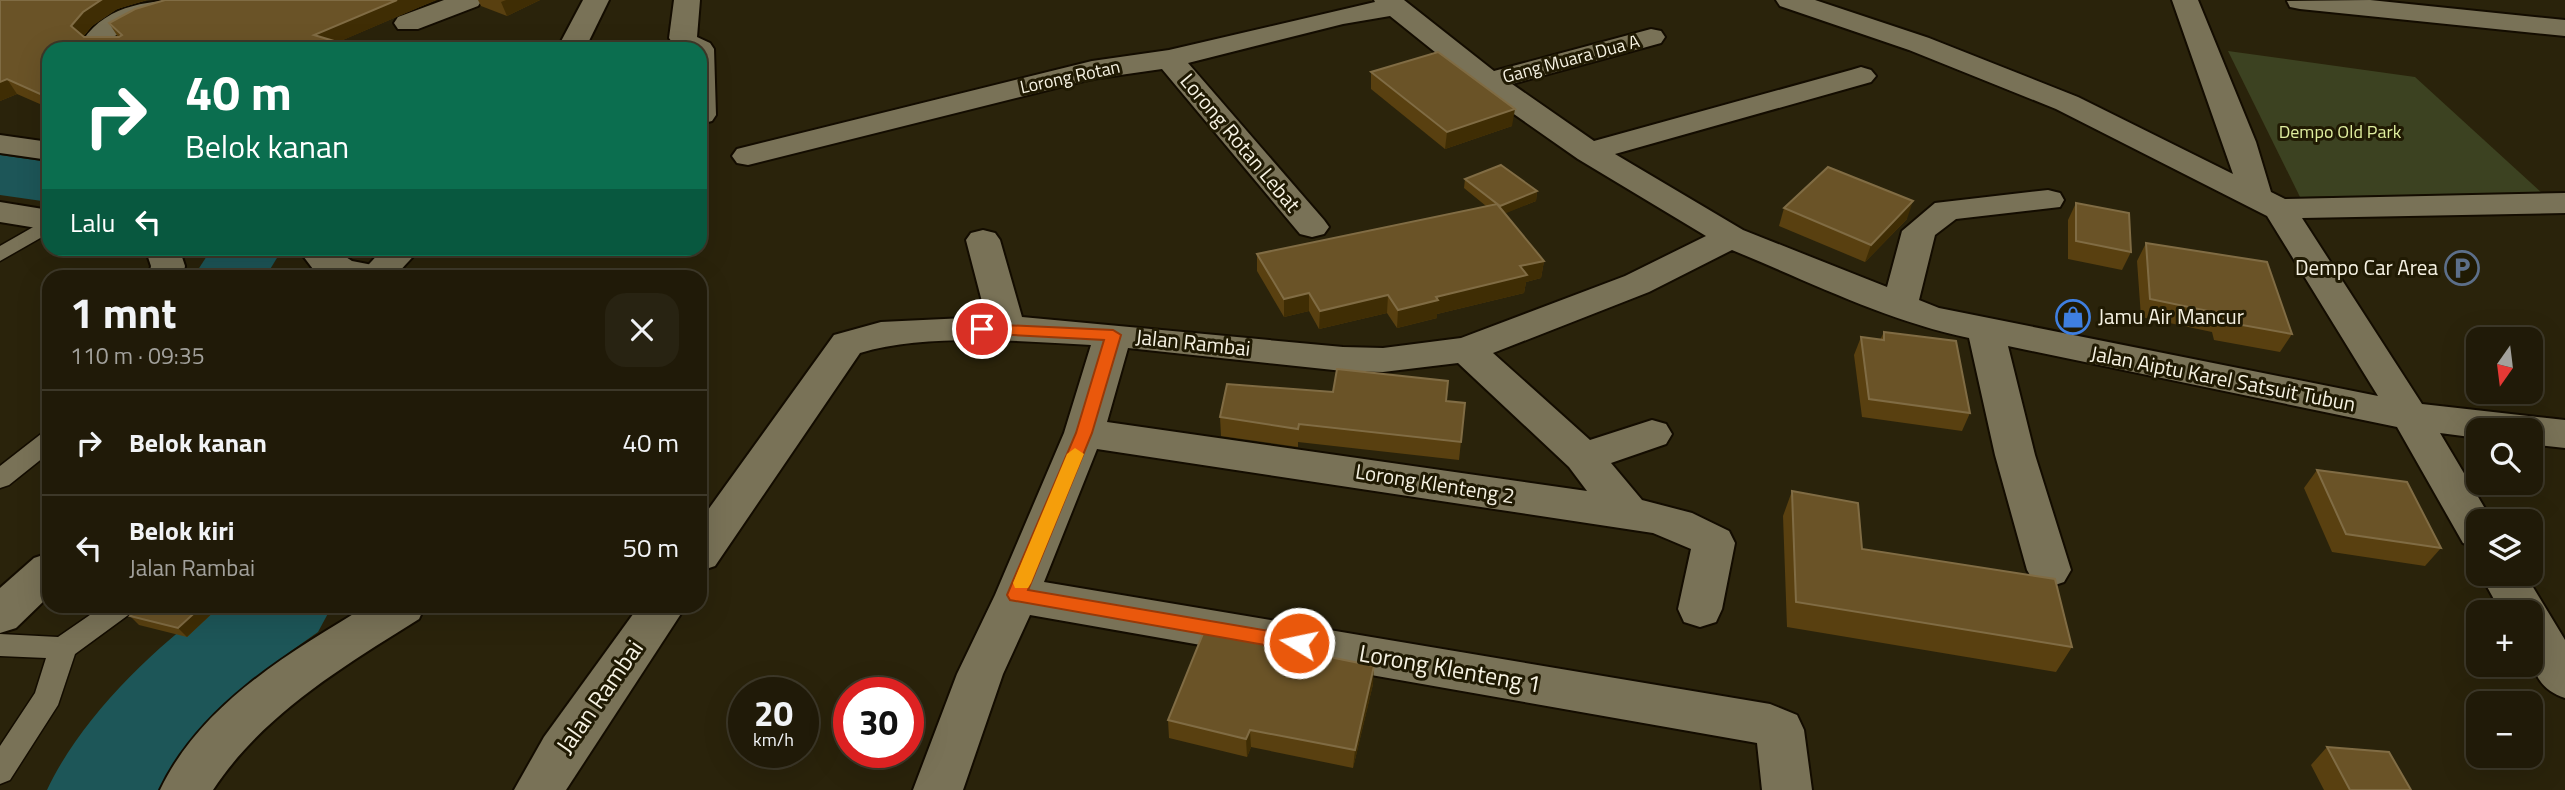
<!DOCTYPE html>
<html lang="id">
<head>
<meta charset="utf-8">
<style>
  body { margin:0; font-family:"Titillium Web",sans-serif; background:#282312; color:#f1f3f6; height:100vh; display:flex; flex-direction:column; font-size:26px; white-space:nowrap }
  * { box-sizing:border-box; margin:0 }
  p { font-size:23px; color:#a2a19c }
  .icon { flex:none; width:38px; height:38px; fill:none; stroke:currentColor; stroke-width:2; stroke-linecap:round; stroke-linejoin:round }
  .map { position:relative; flex:1; overflow:hidden }
  .drawer { position:absolute; left:42px; top:270px; width:665px; height:343px; display:flex; flex-direction:column; background:#201a08; border-radius:21px; box-shadow:0 7px 28px #0002,0 0 0 2px #3d3829 }
  .drawer>* { flex:none }
  .top-card { position:absolute; left:42px; top:42px; width:665px; height:214px; border-radius:21px; box-shadow:0 7px 28px #0002,0 0 0 2px #3d3829; background:#0b6e4f; color:#fff; overflow:hidden }
  .needle { width:46px; rotate:194deg }
  .tools { position:absolute; left:2466px; top:327px; display:grid; gap:14px }
  .tools a { display:grid; place-items:center; width:77px; height:77px; border-radius:14px; background:#201a08; box-shadow:0 7px 28px #0002,0 0 0 2px #3d3829; font-size:35px }
  .speed { position:absolute; left:728px; top:677px; display:flex; gap:14px; font-size:35px; font-weight:700; text-align:center }
  .speed>* { display:grid; place-content:center; width:91px; height:91px; border-radius:50%; background:#201a08; box-shadow:0 7px 28px #0002,0 0 0 2px #3d3829; line-height:1 }
  .speed small { font-size:18px; font-weight:400 }
  .speed .limit { border:10px solid #d22; background:#fff; color:#111 }
  .pin { position:absolute; display:grid; place-items:center; width:60px; height:60px; color:#fff; margin:-30px; border:4px solid #fff; border-radius:50%; box-shadow:0 2px 7px #0007 }
  .me { position:absolute; width:77px; margin:-38px; rotate:280deg; stroke-linejoin:round; filter:drop-shadow(0 0 5px #0008) }
  .turn { display:flex; align-items:center; gap:24px; height:147px; padding:0 28px; font-size:32px }
  .turn .icon { width:91px; height:91px; stroke-width:2.5 }
  .turn b { display:block; font-size:49px; line-height:60px }
  .then { display:flex; align-items:center; height:66px; padding:0 28px; background:#0003; gap:14px; font-size:26px }
  .round { display:grid; place-items:center; flex:none; width:74px; height:74px; border-radius:21px; background:#282312 }
  .head { display:flex; align-items:center; justify-content:space-between; height:119px; padding:0 28px }
  h1 { font-size:42px; font-weight:700; line-height:52px }
  ul { padding:0; list-style:none }
  li { display:flex; align-items:center; gap:21px; height:105px; padding:0 28px; border-top:2px solid #3d3829 }
  li div { flex:1 }
  li b { display:block; font-size:26px }
  li em { font-style:normal }
  .map>svg:first-child { display:block }
  .green { fill:#3c4221 }
  .lines { fill:none; stroke-linecap:round; stroke-linejoin:round }
  .river { fill:#1d5658; fill-rule:evenodd }
  .service-casing { stroke:#130c00; stroke-width:3 }
  .minor-casing { stroke:#130c00; stroke-width:4 }
  .tertiary-casing { stroke:#130c00; stroke-width:4 }
  .service { fill:#797257; fill-rule:evenodd }
  .minor { fill:#797257; fill-rule:evenodd }
  .tertiary { fill:#797257; fill-rule:evenodd }
  .wall { fill:#594010 }
  .shaded-wall { fill:#3f2d04 }
  .building { fill:#6a5327; stroke:#806c44; stroke-width:2 }
  .route { fill:#ea580c; stroke:#983908; stroke-width:2 }
  .slow { fill:#f59e0b }
  .labels { text-anchor:middle; stroke-width:6; stroke-linejoin:round; paint-order:stroke }
  .far-street-label { font-size:18px; fill:#f6f2e3; stroke:#201a03 }
  .far-park-label { font-size:18px; fill:#dfed9e; stroke:#201a03 }
  .street-label { font-size:21px; fill:#f6f2e3; stroke:#201a03 }
  .poi-label { font-size:21px; fill:#f6f2e3; stroke:#201a03; text-anchor:end }
  .near-street-label { font-size:24px; fill:#f6f2e3; stroke:#201a03 }
</style>
</head>
<body>
<div class="map">
<svg width="2565" height="790" viewBox="0 0 2565 790">
  <rect width="100%" height="100%" fill="#2a230b"/>
  <polygon class="green" points="2228,51 2415,77 2542,193 2300,197"/>
  <g class="lines">
    <g class="river">
      <polygon points="0,155 49,162 49,202 0,195"/>
      <polygon points="212,248 283,248 266,276 194,276"/>
      <path d="M212,606H332L318,632L291,651L241,694L161,790H47C79,721 151,650 212,606Z"/>
    </g>
    <g class="service-casing">
      <g id="service">
        <polygon points="49,218 49,233 0,261 0,246"/>
        <polygon points="49,432 49,453 9,485 0,488 0,466 41,434"/>
        <polygon points="103,606 135,606 131,613 75,654 58,705 10,780 0,784 0,746 35,693 46,658 0,656 0,634 58,637"/>
      </g>
    </g>
    <g class="minor-casing">
      <g id="minor">
        <path d="M193,0L189,6L143,21L113,37L128,49H93L83,40C108,3 153,0 193,0Z"/>
        <polygon points="444,0 482,0 478,6 418,29 398,29 394,23 398,17"/>
        <polygon points="674,0 700,0 697,37 710,43 714,49 716,115 712,121 700,124 700,49 677,49 669,38"/>
        <path d="M1374,0H1404L1494,71L1651,29L1661,31L1665,37L1661,43L1512,84L1594,141L1851,70L1861,67L1871,70L1876,76L1871,82L1615,154L1743,230L1887,287L1902,231L1935,203L2048,190L2060,193L2064,200L2060,207L1956,219L1935,235L1919,300L1939,308L2378,396L2267,216L2056,109L1909,50L1780,6L1776,0H1815L1929,38L2078,97L2233,174L2172,0H2198L2256,142L2271,192L2285,199L2565,193V213L2302,218L2422,404L2565,420V448L2530,444V430H2478V438L2440,433L2493,522H2478V548L2463,543L2397,427L2008,346L2035,455L2071,570L2064,582L2049,587L2034,582L2027,570L1995,455L1969,338C1887,321 1810,282 1732,250L1649,292L1493,353L1590,440L1652,420L1666,424L1672,434L1666,444L1611,463L1642,500L1692,513L1729,531L1735,543L1722,609L1716,622L1700,627L1684,622L1678,609L1691,549L1653,533L1097,449L1044,582L1770,704L1797,715L1804,730L1812,790H1762L1757,743L1030,615L1003,674L963,790H913L957,674L995,595L1064,433L1091,345C1023,341 925,333 860,353L715,566L700,571V521L834,335L881,322L986,317L966,240L971,233L983,230L995,233L1000,240L1022,317L1343,347L1383,348L1461,338L1625,276L1706,236L1578,159L1501,105L1390,16L1343,24L1188,63L1324,220L1329,227L1324,234L1312,237L1300,234L1162,69L1092,79L748,165L737,163L732,156L737,149L1092,61L1169,50L1375,2ZM1128,348L1343,371L1383,372L1458,363L1569,467L1587,491L1107,422Z"/>
        <polygon points="2370,0 2565,20 2565,36 2300,9 2290,7 2287,1"/>
        <polygon points="0,135 49,142 49,160 0,153"/>
        <polygon points="0,202 49,210 49,230 0,222"/>
        <polygon points="145,248 179,248 185,266 183,276 149,276 151,266"/>
        <polygon points="297,248 332,248 352,261 388,268 393,276 327,276 313,269"/>
        <path d="M2480,574H2525L2565,640V698C2525,685 2530,648 2530,612H2501Z"/>
        <path d="M367,606H425L419,619C344,666 263,714 213,790H160C200,705 290,652 367,606Z"/>
        <polygon points="639,606 686,606 566,790 514,790 544,737"/>
      </g>
    </g>
    <g class="tertiary-casing">
      <g id="tertiary">
        <polygon points="583,0 609,0 585,49 557,49"/>
        <polygon points="384,248 421,248 395,276 358,276"/>
        <polygon points="49,553 49,596 16,628 0,633 0,588 34,558"/>
      </g>
    </g>
    <use href="#service" class="service"/>
    <use href="#minor" class="minor"/>
    <use href="#tertiary" class="tertiary"/>
  </g>
  <g class="wall">
    <polygon points="0,0 153,0 147,0 117,9 92,26 83,37 118,37 109,23 165,0 436,0 338,42 49,49 49,108 17,94 0,101"/>
    <polygon points="478,0 540,0 507,16 481,6"/>
    <polygon points="1371,72 1512,126 1445,149 1371,89"/>
    <polygon points="1465,179 1537,191 1536,201 1505,213 1544,261 1541,278 1526,282 1524,293 1437,314 1437,318 1397,328 1387,313 1319,329 1309,311 1284,317 1257,271 1257,254 1486,206 1464,188"/>
    <polygon points="2076,203 2131,252 2122,270 2068,259 2068,220"/>
    <polygon points="1784,208 1907,219 1865,262 1779,226"/>
    <polygon points="2146,243 2292,334 2280,352 2214,340 2212,332 2141,317 2137,261"/>
    <polygon points="1884,332 1970,413 1962,431 1862,417 1854,355 1861,337 1880,340"/>
    <polygon points="1446,401 1465,403 1459,460 1298,442 1298,447 1221,436 1220,417"/>
    <polygon points="2317,470 2441,548 2425,566 2332,552 2304,488"/>
    <polygon points="1792,491 1862,549 2072,647 2056,672 1787,627 1783,516"/>
    <polygon points="141,606 220,606 187,637 139,625 130,616"/>
    <polygon points="1281,647 1373,684 1353,768 1251,747 1247,757 1169,738 1168,720"/>
    <polygon points="2327,747 2411,790 2324,790 2311,765"/>
  </g>
  <g class="shaded-wall">
    <polygon points="101,0 147,0 117,9 92,26 80,40 71,26 83,12"/>
    <polygon points="397,0 436,0 322,49 314,35"/>
    <polygon points="506,0 540,0 507,16 501,2"/>
    <polygon points="7,79 17,94 0,101 0,82"/>
    <polygon points="1515,109 1512,126 1445,149 1447,132"/>
    <polygon points="1537,191 1536,201 1499,216 1500,206"/>
    <polygon points="1913,201 1907,219 1865,262 1871,245"/>
    <polygon points="1544,261 1541,278 1526,282 1524,293 1437,314 1437,318 1397,328 1398,310 1520,266"/>
    <polygon points="1309,293 1309,311 1284,317 1284,299"/>
    <polygon points="1388,295 1387,313 1319,329 1320,311"/>
    <polygon points="202,606 220,606 187,637 178,628"/>
    <polygon points="1374,666 1373,684 1353,768 1355,750"/>
    <polygon points="1250,730 1251,747 1247,757 1246,739"/>
  </g>
  <g class="building">
    <polygon points="0,0 101,0 83,12 71,26 84,37 119,37 122,35 109,23 135,9 165,0 397,0 314,35 361,49 49,49 49,98 7,79 0,82"/>
    <polygon points="1438,52 1515,109 1447,132 1371,72"/>
    <polygon points="1501,165 1537,191 1500,206 1465,179"/>
    <polygon points="1828,167 1913,201 1871,245 1784,208"/>
    <polygon points="2076,203 2129,213 2131,252 2076,241"/>
    <polygon points="1497,204 1544,261 1520,266 1527,275 1436,297 1438,300 1398,310 1388,295 1320,311 1309,293 1284,299 1257,254"/>
    <polygon points="2146,243 2267,262 2292,334 2225,322 2223,314 2150,299"/>
    <polygon points="1884,332 1956,341 1970,413 1869,399 1861,337 1884,340"/>
    <polygon points="1337,369 1448,381 1446,401 1465,403 1461,442 1299,424 1298,429 1220,417 1227,384 1333,392"/>
    <polygon points="2317,470 2407,482 2441,548 2346,534"/>
    <polygon points="1792,491 1858,503 1862,549 2055,579 2072,647 1796,602"/>
    <polygon points="141,606 202,606 178,628 130,616"/>
    <polygon points="1204,631 1281,644 1280,647 1374,666 1355,750 1250,730 1246,739 1168,720"/>
    <polygon points="2327,747 2389,752 2411,790 2350,790"/>
  </g>
  <polygon class="route" points="982,324 1113,330 1121,335 1092,433 1028,590 1299,636 1306,638 1308,643 1306,649 1299,651 1010,600 1007,595 1076,433 1104,340 976,333 974,329"/>
  <polygon class="slow" points="1075,448 1084,454 1031,583 1028,588 1015,588 1013,583 1067,454"/>
  <defs>
    <g id="parking-ring" transform="scale(1.75)"><circle r="9.5" fill="#201a03" stroke="#5c6f8a" stroke-width="1.5"/><path d="M-3.5-5.5H1a3.5 3.5 0 0 1 0 7H-1V5.5H-3.5ZM-1-3.4V-.6H.8a1.4 1.4 0 0 0 0-2.8Z" fill="#5c6f8a"/></g>
    <g id="shop-ring" transform="scale(1.75)"><circle r="9.5" fill="#201a03" stroke="#3f7fe0" stroke-width="1.5"/><path d="M-5-2.5h2.3a2.7 3.5 0 0 1 5.4 0H5L5.5 6h-11ZM-1.5-2.5h3a1.5 2.3 0 0 0-3 0Z" fill="#3f7fe0"/></g>
  </defs>
  <g fill-rule="evenodd">
    <use href="#parking-ring" x="2462" y="268"/>
    <use href="#shop-ring" x="2073" y="317"/>
  </g>
  <g class="labels">
    <g class="far-street-label">
      <text transform="translate(1571 59) rotate(-15)" y="6">Gang Muara Dua A</text>
      <text transform="translate(1070 77) rotate(-12)" y="6">Lorong Rotan</text>
    </g>
    <g class="far-park-label">
      <text x="2340" y="138">Dempo Old Park</text>
    </g>
    <g class="street-label">
      <text transform="translate(1240 143) rotate(50)" y="7">Lorong Rotan Lebat</text>
      <text transform="translate(1193 343) rotate(6)" y="7">Jalan Rambai</text>
      <text transform="translate(2223 379) rotate(11)" y="7">Jalan Aiptu Karel Satsuit Tubun</text>
      <text transform="translate(1435 484) rotate(9)" y="7">Lorong Klenteng 2</text>
    </g>
    <g class="poi-label">
      <text x="2438" y="275">Dempo Car Area</text>
      <text x="2098" y="324" text-anchor="start">Jamu Air Mancur</text>
    </g>
    <g class="near-street-label">
      <text transform="translate(1450 669) rotate(10)" y="8">Lorong Klenteng 1</text>
      <text transform="translate(600 697) rotate(-55)" y="8">Jalan Rambai</text>
    </g>
  </g>
</svg>
<div class="tools">
<a><svg class="needle" viewBox="-14 -14 28 28"><path d="M0-13l5 13h-10z" fill="#e53935"/><path d="M0 13l5-13h-10z" fill="#a2a19c"/></svg></a>
<a><svg class="icon" aria-label="search" viewBox="0 0 24 24"><circle cx="10" cy="10" r="6"/><path d="M15 15l6 6"/></svg></a>
<a><svg class="icon" aria-label="layers" viewBox="0 0 24 24"><path d="M12 4l9 5-9 5-9-5zM3 14l9 5 9-5"/></svg></a>
<a>+</a>
<a>−</a>
</div>
<div class="speed"><div>20<small>km/h</small></div><div class="limit">30</div></div>
<div class="pin" style="left:982px;top:329px;background:#d93025"><svg class="icon" aria-label="arrive" viewBox="0 0 24 24"><path d="M6 21V4h12l-3 4 3 4H6"/></svg></div>
<svg class="me" style="left:1299px;top:643px" viewBox="-20 -20 40 40"><circle r="17" fill="#ea580c" stroke="#fff" stroke-width="3"/><path d="M0-11L8 9 0 5-8 9z" fill="#fff"/></svg>
<div class="top-card">
<div class="turn"><svg class="icon" aria-label="right" viewBox="0 0 24 24"><path d="M7 20v-9h11M14 6l5 5-5 5"/></svg><div><b>40 m</b>Belok kanan</div></div>
<div class="then">Lalu<svg class="icon" aria-label="left" viewBox="0 0 24 24"><path d="M17 20v-9H6M10 6l-5 5 5 5"/></svg></div>
</div>
<section class="drawer">
<div class="head"><div><h1>1 mnt</h1><p>110 m · 09:35</p></div><a class="round"><svg class="icon" aria-label="close" viewBox="0 0 24 24"><path d="M6 6l12 12M18 6L6 18"/></svg></a></div>
<ul>
<li><svg class="icon" aria-label="right" viewBox="0 0 24 24"><path d="M7 20v-9h11M14 6l5 5-5 5"/></svg><div><b>Belok kanan</b></div><em>40 m</em></li>
<li><svg class="icon" aria-label="left" viewBox="0 0 24 24"><path d="M17 20v-9H6M10 6l-5 5 5 5"/></svg><div><b>Belok kiri</b><p>Jalan Rambai</p></div><em>50 m</em></li>
</ul>
</section>
</div>
</body>
</html>
